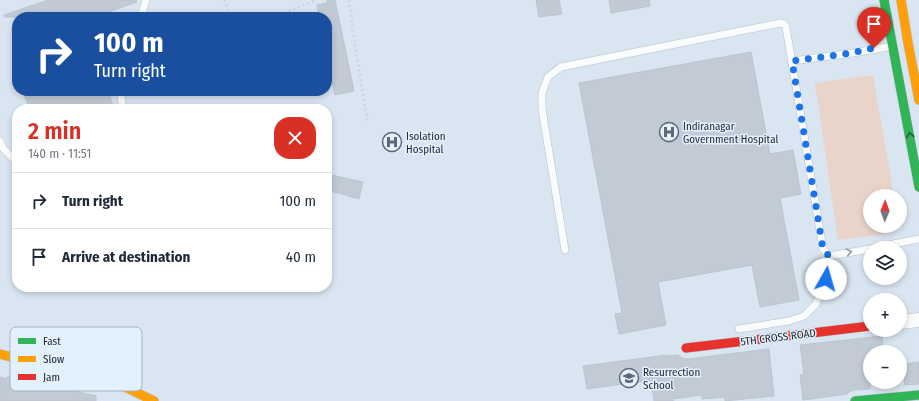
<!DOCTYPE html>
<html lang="en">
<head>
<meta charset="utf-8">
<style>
  body { margin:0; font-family:"Fira Sans Condensed",sans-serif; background:#f6f6f7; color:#1f2937; height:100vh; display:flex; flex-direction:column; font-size:15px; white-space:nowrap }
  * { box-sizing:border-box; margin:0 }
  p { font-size:13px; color:#747a83 }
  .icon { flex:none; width:22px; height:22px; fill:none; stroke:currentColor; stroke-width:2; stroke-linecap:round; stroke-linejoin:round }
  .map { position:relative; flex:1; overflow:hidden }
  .details { position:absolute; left:12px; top:104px; width:320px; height:188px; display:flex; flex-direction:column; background:#fff; border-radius:16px; box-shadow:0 2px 6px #0003 }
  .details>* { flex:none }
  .hud { position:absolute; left:12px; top:12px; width:320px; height:84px; border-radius:16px; box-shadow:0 2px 6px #0003; background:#1a4fa0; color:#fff; overflow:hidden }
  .needle { width:26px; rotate:1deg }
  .fabs { position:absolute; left:863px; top:189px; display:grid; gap:8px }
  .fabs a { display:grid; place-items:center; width:44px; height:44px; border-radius:50%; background:#fff; box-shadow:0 2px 6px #0003; font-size:20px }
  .pin { position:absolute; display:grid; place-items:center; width:34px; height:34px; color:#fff; margin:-41px -17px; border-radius:50% 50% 50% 0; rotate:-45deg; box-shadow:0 0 4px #0007 }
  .pin .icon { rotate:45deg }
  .me { position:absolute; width:44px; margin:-22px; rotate:7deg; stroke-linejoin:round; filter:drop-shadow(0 0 3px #0008) }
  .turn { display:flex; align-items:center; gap:14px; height:84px; padding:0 16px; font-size:18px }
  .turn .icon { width:52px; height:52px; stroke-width:2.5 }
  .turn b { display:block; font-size:28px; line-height:34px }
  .round { display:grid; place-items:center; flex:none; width:42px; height:42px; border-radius:16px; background:#f6f6f7 }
  .head { display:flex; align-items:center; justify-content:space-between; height:68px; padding:0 16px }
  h1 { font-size:24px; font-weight:600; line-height:30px; color:#d93025 }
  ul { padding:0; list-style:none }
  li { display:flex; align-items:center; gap:12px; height:56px; padding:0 16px; border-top:1px solid #e0e1e3 }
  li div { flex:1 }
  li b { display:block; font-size:15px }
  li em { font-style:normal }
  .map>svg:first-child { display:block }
  .green { fill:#e9d4cb }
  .building { fill:#c2cbd5; stroke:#bcc5ce }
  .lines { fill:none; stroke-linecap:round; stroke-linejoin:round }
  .lane-casing { stroke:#b8c1ca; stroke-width:8 }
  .street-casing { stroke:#b8c1ca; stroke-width:15 }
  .fast-casing { stroke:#b8c1ca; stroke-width:10 }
  .slow-casing { stroke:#b8c1ca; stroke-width:10 }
  .jam-casing { stroke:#b8c1ca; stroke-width:10 }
  .path { stroke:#d0d3d8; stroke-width:2.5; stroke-dasharray:2 3; stroke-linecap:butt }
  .lane { stroke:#f9fbfd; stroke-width:7 }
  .street { stroke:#f9fbfd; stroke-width:14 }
  .fast { stroke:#30b455; stroke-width:9 }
  .slow { stroke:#ff9f0a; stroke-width:9 }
  .jam { stroke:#e5322d; stroke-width:9 }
  .oneway { stroke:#255f3e }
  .oneway2 { stroke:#969ba0 }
  .route { stroke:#1a73e8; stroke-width:7; stroke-dasharray:0 12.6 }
  .labels { text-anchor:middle; stroke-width:3; stroke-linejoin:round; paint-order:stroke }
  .poi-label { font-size:11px; fill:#1e262e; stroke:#e3f0fe; text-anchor:start }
  .street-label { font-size:11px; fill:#1e262e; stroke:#e3f0fe }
  .key { fill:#e3f0fe; stroke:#a8b3c0; stroke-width:1 }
  .key-label { font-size:11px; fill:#1e262e }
</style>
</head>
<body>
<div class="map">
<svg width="919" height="401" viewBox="0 0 919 401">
  <rect width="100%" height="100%" fill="#d9e5f1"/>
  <polygon class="green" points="873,75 894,196 870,196 870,226 894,226 886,234 838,240 815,83"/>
  <g class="building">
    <polygon points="48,0 136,0 137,2 94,17 5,17 4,15"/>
    <polygon points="327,0 335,0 354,91 335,95 327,55 327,17 319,17 317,5 327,3"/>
    <polygon points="536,0 559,0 562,14 539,17"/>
    <polygon points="609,0 649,0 650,6 611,13"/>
    <polygon points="751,52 770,154 793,150 801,194 780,198 799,300 760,307 752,265 658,282 666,325 619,334 615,314 622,313 579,83"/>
    <polygon points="32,91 108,91 114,109 30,109 24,94"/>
    <polygon points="327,174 363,182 359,199 327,190"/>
    <polygon points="882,336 884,352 870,352 870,389 854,390 849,392 847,394 803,400 800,375 804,374 800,345"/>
    <polygon points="769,349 774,396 725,401 725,397 702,399 701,395 673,399 674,401 654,401 651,380 587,389 583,366 667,355 667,356 678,355 682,358 687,359"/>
    <polygon points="919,362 919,384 905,385 902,364"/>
    <polygon points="8,376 96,396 96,401 0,401 0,377 7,379"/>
  </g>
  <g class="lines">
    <g class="lane-casing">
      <g id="lane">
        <polyline points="141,17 146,0"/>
        <polyline points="792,61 853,53 893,46"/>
        <polyline points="123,91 121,97 123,109"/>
        <polyline points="0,141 3,148 17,163"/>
        <polyline points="873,248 919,239"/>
        <polyline points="565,250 542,109 542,93 548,77 561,67 780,23 784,24 786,27 823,249 829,256 826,279 816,304 804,316 789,321 739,329"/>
        <polyline points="829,256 870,249"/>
      </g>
    </g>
    <g class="street-casing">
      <polyline id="street" points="900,322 919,320"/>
    </g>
    <g class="fast-casing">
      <g id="fast">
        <polyline points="884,0 919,187"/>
        <polyline points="855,401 919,395"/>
      </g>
    </g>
    <g class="slow-casing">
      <g id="slow">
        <polyline points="901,0 908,43 919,100"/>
        <polyline points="0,354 121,385 154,401"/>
      </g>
    </g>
    <g class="jam-casing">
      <polyline id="jam" points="686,348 870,326"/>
    </g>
    <g class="path">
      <polyline points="224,0 230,14 277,16 316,0"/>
      <polyline points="349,0 353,32 367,120"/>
    </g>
    <use href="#lane" class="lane"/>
    <use href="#street" class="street"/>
    <use href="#fast" class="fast"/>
    <use href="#slow" class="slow"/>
    <use href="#jam" class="jam"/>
  </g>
  <defs><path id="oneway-chevron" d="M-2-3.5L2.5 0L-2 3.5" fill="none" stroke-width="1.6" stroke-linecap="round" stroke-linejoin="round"/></defs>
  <use class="oneway" href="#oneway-chevron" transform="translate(910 135) rotate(-100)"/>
  <use class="oneway2" href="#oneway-chevron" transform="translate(849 252) rotate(-11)"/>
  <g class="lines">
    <polyline class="route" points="826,279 829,256 823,249 792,61 852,53 874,48"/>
  </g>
  <defs>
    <g id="hospital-ring" transform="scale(1)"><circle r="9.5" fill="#e3f0fe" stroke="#5f6972" stroke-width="1.5"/><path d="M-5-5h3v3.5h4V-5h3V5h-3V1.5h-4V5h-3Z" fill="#5f6972"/></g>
    <g id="school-ring" transform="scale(1)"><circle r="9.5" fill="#e3f0fe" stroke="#5f6972" stroke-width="1.5"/><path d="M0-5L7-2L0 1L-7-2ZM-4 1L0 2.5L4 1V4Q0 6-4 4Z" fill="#5f6972"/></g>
  </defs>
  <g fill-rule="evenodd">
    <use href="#hospital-ring" x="669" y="132"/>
    <use href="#hospital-ring" x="392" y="142"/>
    <use href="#school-ring" x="629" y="378"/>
  </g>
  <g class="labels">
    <g class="poi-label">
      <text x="683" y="130">Indiranagar<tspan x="683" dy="13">Government Hospital</tspan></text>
      <text x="406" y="140">Isolation<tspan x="406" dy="13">Hospital</tspan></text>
      <text x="643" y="376">Resurrection<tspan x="643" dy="13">School</tspan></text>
    </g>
    <g class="street-label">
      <text transform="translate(778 337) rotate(-7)" y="4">5TH CROSS ROAD</text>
    </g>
  </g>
  <rect x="10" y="327" width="132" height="64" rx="6" class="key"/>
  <rect x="18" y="338" width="18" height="6" fill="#30b455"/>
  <rect x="18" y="356" width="18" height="6" fill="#ff9f0a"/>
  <rect x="18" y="374" width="18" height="6" fill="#e5322d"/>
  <g class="key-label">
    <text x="43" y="345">Fast</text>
    <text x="43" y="363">Slow</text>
    <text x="43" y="381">Jam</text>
  </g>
</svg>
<div class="fabs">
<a><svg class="needle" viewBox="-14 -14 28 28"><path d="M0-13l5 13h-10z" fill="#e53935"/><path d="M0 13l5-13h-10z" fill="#747a83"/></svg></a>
<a><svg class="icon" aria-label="layers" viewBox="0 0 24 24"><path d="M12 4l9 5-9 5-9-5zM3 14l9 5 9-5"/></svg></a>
<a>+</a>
<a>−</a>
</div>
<div class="pin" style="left:874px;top:48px;background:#d93025"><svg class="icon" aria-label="arrive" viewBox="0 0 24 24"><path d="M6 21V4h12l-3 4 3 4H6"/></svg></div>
<svg class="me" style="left:826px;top:279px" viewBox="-20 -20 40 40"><circle r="19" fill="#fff"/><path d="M0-13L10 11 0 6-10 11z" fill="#1a73e8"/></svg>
<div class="hud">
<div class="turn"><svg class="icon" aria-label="right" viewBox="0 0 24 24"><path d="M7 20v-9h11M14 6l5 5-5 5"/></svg><div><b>100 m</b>Turn right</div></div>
</div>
<section class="details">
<div class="head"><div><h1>2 min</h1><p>140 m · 11:51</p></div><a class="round" style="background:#d93025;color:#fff"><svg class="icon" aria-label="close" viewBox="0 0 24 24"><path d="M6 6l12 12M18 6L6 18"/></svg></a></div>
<ul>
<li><svg class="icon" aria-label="right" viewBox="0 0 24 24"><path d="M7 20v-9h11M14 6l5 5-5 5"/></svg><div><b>Turn right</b></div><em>100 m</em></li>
<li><svg class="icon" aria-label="arrive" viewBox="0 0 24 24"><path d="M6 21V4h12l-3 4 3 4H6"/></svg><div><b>Arrive at destination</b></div><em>40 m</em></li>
</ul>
</section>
</div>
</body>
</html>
